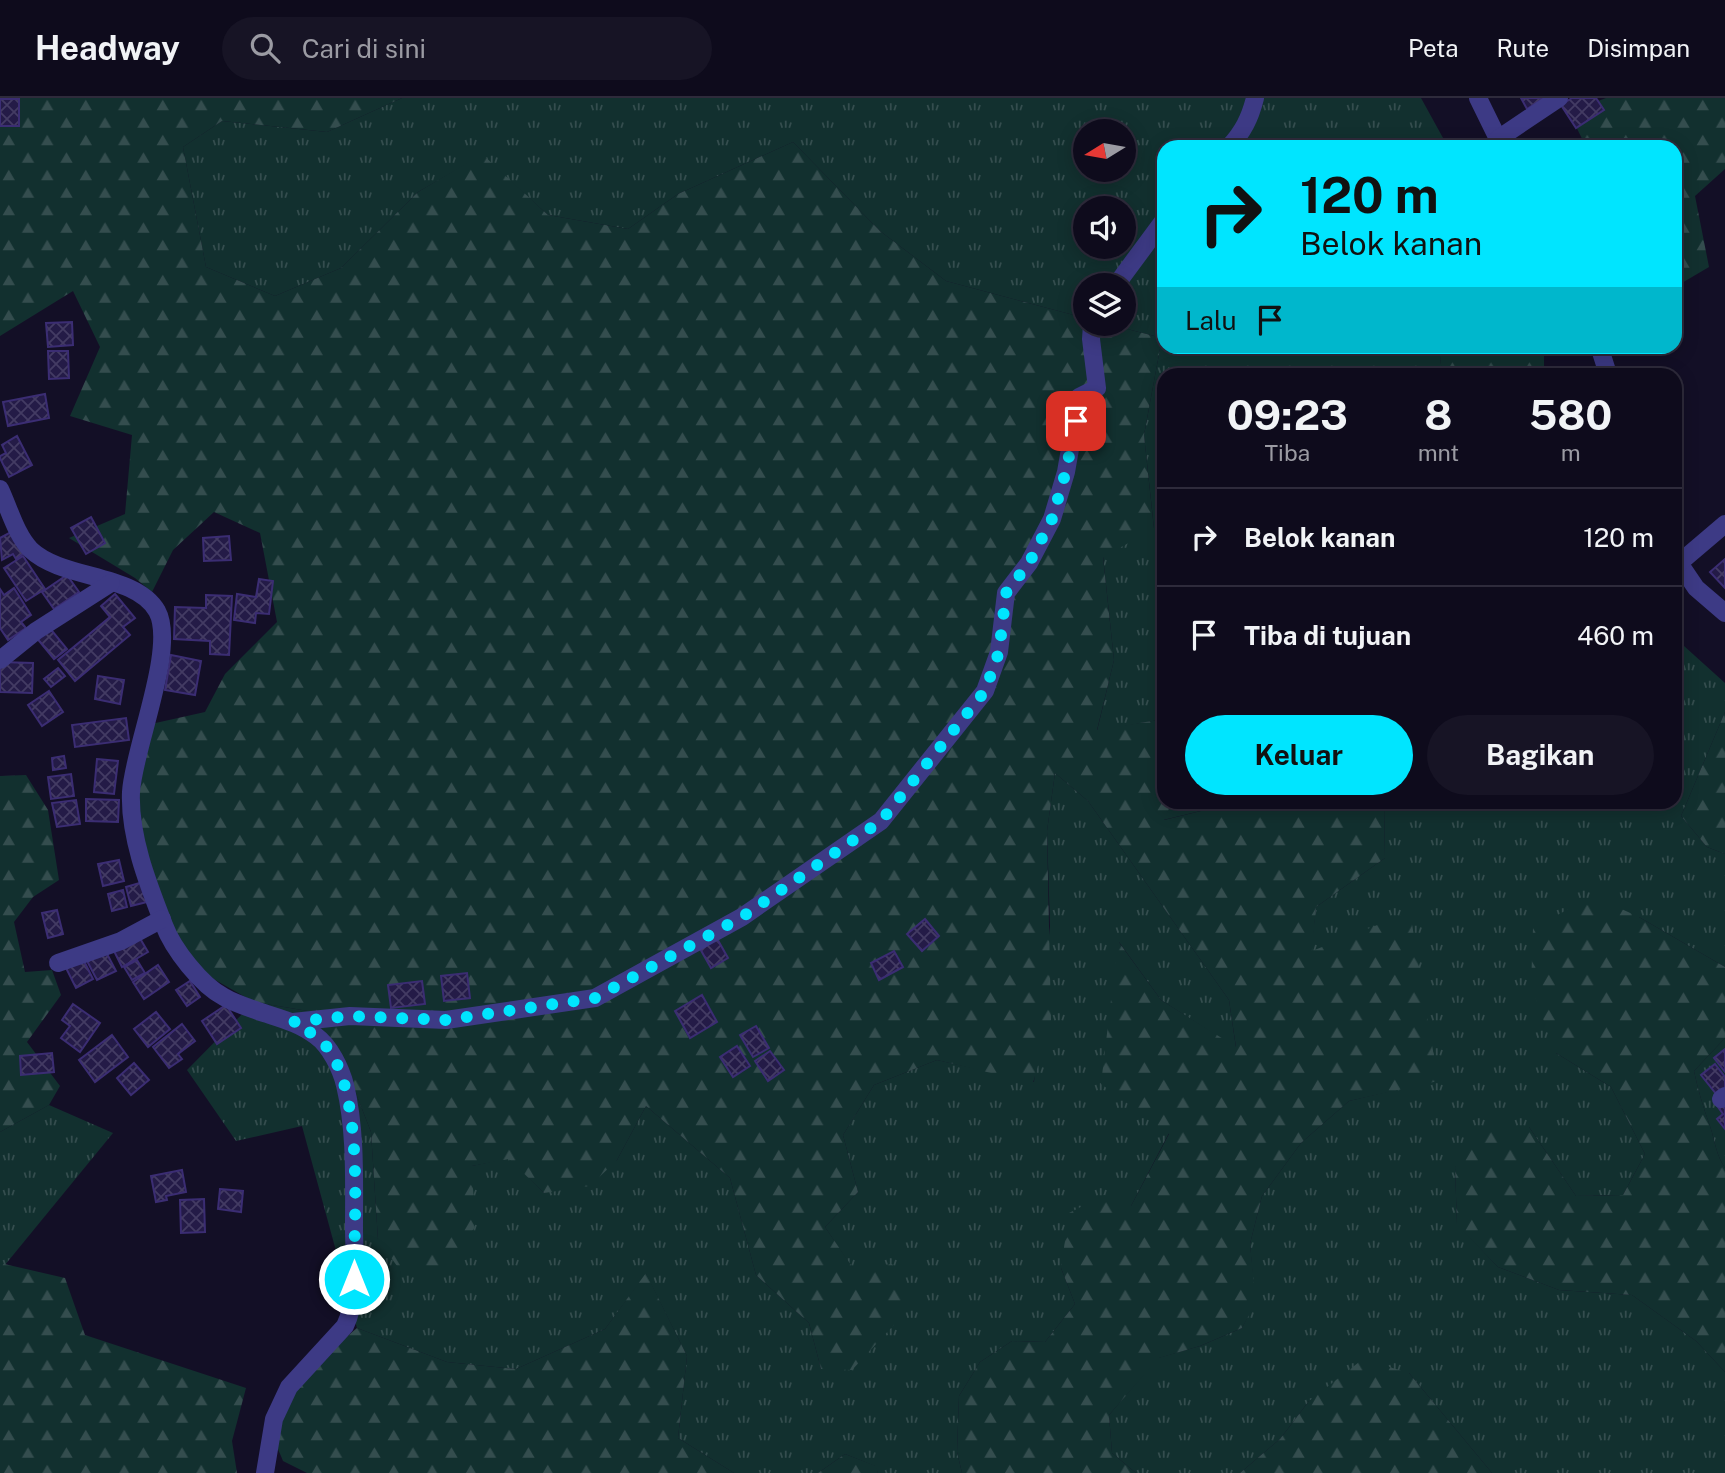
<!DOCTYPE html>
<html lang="id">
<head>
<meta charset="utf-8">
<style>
  body { margin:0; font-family:"Public Sans",sans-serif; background:#171425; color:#f1f3f6; height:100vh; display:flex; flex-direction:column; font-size:26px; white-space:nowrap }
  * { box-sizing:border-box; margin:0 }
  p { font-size:23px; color:#9b9ba3 }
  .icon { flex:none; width:38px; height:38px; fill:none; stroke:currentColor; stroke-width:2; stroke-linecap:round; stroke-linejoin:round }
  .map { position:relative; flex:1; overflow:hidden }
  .sheet { position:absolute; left:1157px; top:270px; width:525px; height:441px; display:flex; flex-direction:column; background:#0e0b1c; border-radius:21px; box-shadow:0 4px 18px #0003,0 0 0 2px #2e2b3b }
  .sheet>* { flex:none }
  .guide { position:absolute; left:1157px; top:42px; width:525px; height:214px; border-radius:21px; box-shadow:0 4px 18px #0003,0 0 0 2px #2e2b3b; background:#00e5ff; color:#111; overflow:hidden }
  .needle { width:46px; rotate:259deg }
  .fabs { position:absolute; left:1073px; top:21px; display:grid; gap:14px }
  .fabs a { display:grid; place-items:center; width:63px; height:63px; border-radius:50%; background:#0e0b1c; box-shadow:0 4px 18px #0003,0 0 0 2px #2e2b3b; font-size:35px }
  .pin { position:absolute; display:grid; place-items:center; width:60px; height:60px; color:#fff; margin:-30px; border-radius:14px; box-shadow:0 4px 10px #0006 }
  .me { position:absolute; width:77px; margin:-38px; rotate:0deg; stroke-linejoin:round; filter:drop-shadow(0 0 5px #0008) }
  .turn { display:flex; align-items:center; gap:24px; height:147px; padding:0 28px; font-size:32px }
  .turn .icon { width:91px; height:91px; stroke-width:2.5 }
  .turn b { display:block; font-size:49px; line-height:60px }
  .then { display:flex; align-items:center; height:66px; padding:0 28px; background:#0003; gap:14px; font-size:26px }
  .eta { display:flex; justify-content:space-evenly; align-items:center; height:119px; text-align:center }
  .eta b { font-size:42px; font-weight:700; line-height:49px }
  .action { display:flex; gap:14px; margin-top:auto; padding:14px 28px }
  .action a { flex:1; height:80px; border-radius:42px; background:#00e5ff; color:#111; font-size:28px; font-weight:700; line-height:80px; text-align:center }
  .action a+a { background:#171425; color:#f1f3f6 }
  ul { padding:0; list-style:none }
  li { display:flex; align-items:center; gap:21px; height:98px; padding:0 28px; border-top:2px solid #2e2b3b }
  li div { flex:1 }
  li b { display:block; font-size:26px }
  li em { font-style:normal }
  header { display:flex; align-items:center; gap:42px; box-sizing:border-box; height:98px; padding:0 35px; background:#0e0b1c; border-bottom:2px solid #2e2b3b }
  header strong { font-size:33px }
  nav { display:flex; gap:38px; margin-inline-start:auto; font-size:24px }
  .search { width:490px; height:63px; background:#171425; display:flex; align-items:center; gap:18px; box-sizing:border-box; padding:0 24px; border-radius:38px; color:#9b9ba3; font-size:26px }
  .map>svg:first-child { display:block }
  .grass { fill:url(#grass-tufts); fill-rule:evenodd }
  .forest { fill:url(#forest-firs) }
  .building { fill:url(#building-cross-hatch); stroke:#3b2d73; stroke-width:2 }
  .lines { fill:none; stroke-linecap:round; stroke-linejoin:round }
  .minor { stroke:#3d3a85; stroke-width:18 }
  .route { stroke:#00e5ff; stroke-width:12; stroke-dasharray:0 21.6 }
</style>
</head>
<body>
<header>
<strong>Headway</strong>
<div class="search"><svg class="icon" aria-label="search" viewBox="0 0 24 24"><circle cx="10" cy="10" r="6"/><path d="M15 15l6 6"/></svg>Cari di sini</div>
<nav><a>Peta</a><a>Rute</a><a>Disimpan</a></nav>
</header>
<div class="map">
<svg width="1725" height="1375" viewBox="0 0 1725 1375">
  <defs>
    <pattern id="grass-tufts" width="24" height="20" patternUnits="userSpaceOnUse" patternTransform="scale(1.75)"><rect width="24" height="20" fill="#12302f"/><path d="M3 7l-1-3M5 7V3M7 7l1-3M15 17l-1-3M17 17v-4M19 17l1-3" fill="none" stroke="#344d4e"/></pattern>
    <pattern id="forest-firs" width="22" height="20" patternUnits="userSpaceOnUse" patternTransform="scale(1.75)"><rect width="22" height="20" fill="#12302f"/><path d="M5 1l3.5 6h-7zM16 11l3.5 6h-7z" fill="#344d4e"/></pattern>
    <pattern id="building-cross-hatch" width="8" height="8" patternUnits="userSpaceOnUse" patternTransform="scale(1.75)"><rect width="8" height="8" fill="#241b47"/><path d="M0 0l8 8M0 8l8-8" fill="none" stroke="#433b63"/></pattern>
  </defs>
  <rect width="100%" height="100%" fill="#130f26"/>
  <g class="grass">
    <path d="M402,0H1421L1448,49H1164V248L1439,249L1442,276H1164V617L1158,622L1097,633L1114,562L1103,458L1154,430L1144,337L1162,240L1108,226H1124V187H1085V220L946,183L880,133L793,44L678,96L628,131L548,117L482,57L418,94L341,170L275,198L206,169L183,49L222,23L327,34ZM1085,33H1124V72H1085ZM1085,110H1124V149H1085Z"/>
    <polygon points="1675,532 1684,548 1725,585 1725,614 1681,718 1707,749 1725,756 1725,869 1639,819 1556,955 1611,989 1645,1056 1623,1097 1576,1098 1529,1029 1455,1069 1457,1126 1498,1169 1559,1192 1632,1197 1696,1243 1725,1274 1725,1375 1492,1375 1409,1275 1309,1303 1280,1341 1240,1375 1136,1375 1112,1355 1109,1317 1158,1260 1200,1248 1242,1230 1255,1204 1250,1146 1262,1098 1301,1045 1349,1003 1437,982 1311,853 1316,809 1385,760 1384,704 1675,704"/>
    <polygon points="1055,675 1088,703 1229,902 1236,950 1161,902 1119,844 1169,1035 1131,1108 1061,1170 1075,1206 1045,1244 1012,1243 980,1264 959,1298 957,1354 962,1375 878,1375 875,1368 845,1356 818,1375 734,1375 678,1340 687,1258 646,1176 605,1231 516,1271 447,1264 357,1230 302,1028 236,1043 187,972 254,904 308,913 343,962 371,1034 378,1142 472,1068 509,1060 544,1095 617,1062 646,1008 730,1080 756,1177 809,1225 821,1271 853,1171 825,1129 858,1094 843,1037 874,987 937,962 1034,984 1050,828 1047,733"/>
    <polygon points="1172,704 1238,704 1163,722"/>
    <path d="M1725,940V1070C1716,1057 1715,1043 1710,1028C1703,1009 1698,992 1694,973Z"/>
    <polygon points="49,1007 113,1035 0,1173 0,1034"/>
  </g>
  <g class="forest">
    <polygon points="0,0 402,0 327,34 222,23 183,49 206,169 275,198 341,170 418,94 482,56 548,117 628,131 678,96 793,44 880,133 946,183 1085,220 1085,226 1108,226 1162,240 1144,337 1154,431 1103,459 1114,562 1097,632 1158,622 1164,617 1164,704 1172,704 1164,722 1238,704 1384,704 1385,760 1316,809 1312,853 1410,814 1438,983 1349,1003 1301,1045 1262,1098 1250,1146 1256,1204 1242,1230 1200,1248 1159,1260 1109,1317 1112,1355 1136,1375 962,1375 957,1354 959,1298 980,1264 1012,1243 1045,1244 1075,1206 1061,1170 1069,1115 1104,1097 1131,1108 1169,1036 1101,986 1118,843 1161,902 1236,949 1229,902 1088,703 1055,675 1047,733 1051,922 1033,985 937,962 874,987 843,1037 858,1094 825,1129 853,1170 892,1166 917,1202 852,1272 821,1271 809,1225 756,1177 730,1080 646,1008 617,1062 590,1088 544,1095 509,1061 472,1068 475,1129 444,1172 400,1172 378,1142 371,1034 343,962 308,913 254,904 196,871 154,800 133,712 151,626 205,614 225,576 277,524 260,435 214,414 173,452 152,494 135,480 69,440 125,416 132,337 70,318 100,249 73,193 0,238"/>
    <polygon points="1606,0 1725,0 1725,71 1695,98 1709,169 1675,189 1675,49 1586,49 1569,14"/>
    <polygon points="1439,249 1544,249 1544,276 1442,276"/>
    <polygon points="1725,614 1725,756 1707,749 1681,718"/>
    <polygon points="26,677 48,712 59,782 33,799 14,824 25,874 52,872 61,897 27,944 60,988 49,1007 0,1034 0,678"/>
    <path d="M1593,798L1639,819L1725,869V940L1694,973C1698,992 1703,1009 1710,1028C1715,1043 1716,1057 1725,1070V1274L1696,1243L1632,1197L1559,1192L1498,1169L1457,1127L1455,1069L1486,1029H1529L1576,1098L1623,1097L1645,1056L1611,989L1556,955L1531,889L1533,830Z"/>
    <polygon points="0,1165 65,1180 85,1237 246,1290 232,1343 237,1375 0,1375"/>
    <path d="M646,1175L687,1258L678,1340L734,1375H307L283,1363C280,1355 274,1345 275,1337C279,1291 325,1258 357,1230L447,1264L516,1271L605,1231Z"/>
    <polygon points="1363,1261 1409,1275 1492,1375 1240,1375 1280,1341 1309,1303"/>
    <polygon points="845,1356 876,1368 878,1375 818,1375"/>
  </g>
  <g class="building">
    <polygon points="1521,0 1544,0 1527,11"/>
    <polygon points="1572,0 1596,0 1604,12 1576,30 1561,7"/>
    <rect x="0" y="1" width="19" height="27"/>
    <polygon points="72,224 73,247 48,249 46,225"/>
    <polygon points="48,253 68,253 69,280 49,281"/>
    <polygon points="45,296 49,320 8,328 3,304"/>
    <polygon points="17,338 32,367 9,379 0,360 0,358 6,355 2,347"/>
    <polygon points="91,419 105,445 86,456 71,430"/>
    <polygon points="11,434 24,455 16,461 13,456 2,462 0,440"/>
    <polygon points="229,438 231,462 204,463 203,440"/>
    <polygon points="23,458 45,491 26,503 4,470"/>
    <polygon points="1725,461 1725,490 1710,474"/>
    <polygon points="67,477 79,494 54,511 42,494"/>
    <polygon points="259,481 273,483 269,516 256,515 255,525 234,522 237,496 256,499"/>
    <polygon points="14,490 31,517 21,524 26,530 8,542 0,530 0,491 4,497"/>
    <polygon points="115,496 135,520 123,529 130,537 75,583 58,562 110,519 101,508"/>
    <polygon points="206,497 232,498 229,557 210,556 210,543 174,541 175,509 206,510"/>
    <polygon points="48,528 67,551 54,561 35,538"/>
    <polygon points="171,557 201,563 195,597 165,592"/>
    <polygon points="0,564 33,565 32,595 0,594"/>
    <polygon points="58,570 65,578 51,589 44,581"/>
    <polygon points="98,578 124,582 120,606 95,601"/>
    <polygon points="49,593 63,614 42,628 28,607"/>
    <polygon points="126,620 129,642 75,649 72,627"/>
    <polygon points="64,658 66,670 53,672 52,660"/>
    <polygon points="97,661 118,663 114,696 94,694"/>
    <polygon points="71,676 74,698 51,701 48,679"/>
    <polygon points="86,701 119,702 118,724 86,723"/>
    <polygon points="76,702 80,726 57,729 52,705"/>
    <polygon points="119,762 124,783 103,788 98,766"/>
    <polygon points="143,784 147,804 131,808 126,789"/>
    <polygon points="123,792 127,809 112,813 108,796"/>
    <polygon points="57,812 63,836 48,840 42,815"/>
    <polygon points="925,821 939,838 922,853 907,836"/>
    <polygon points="138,837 148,854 122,869 113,851"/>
    <polygon points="715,837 728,860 711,870 698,847"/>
    <polygon points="105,852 116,873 97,882 86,861"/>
    <polygon points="894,853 903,869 879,882 871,865"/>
    <polygon points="83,861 93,881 76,890 66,870"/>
    <polygon points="137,862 145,875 132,882 124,869"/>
    <polygon points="158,867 169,884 144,901 133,884"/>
    <polygon points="467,875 470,900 444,903 441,878"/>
    <polygon points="190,883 200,899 187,908 176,892"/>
    <polygon points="422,883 425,906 391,910 388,887"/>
    <polygon points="702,897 717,924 690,940 675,913"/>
    <polygon points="73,906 100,925 80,954 61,940 70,928 62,922"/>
    <polygon points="226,907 241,930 217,946 202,923"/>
    <polygon points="156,914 170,931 148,949 134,931"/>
    <polygon points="182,926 195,943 178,956 182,961 169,970 153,949"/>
    <polygon points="756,928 769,950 753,959 740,937"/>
    <polygon points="112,937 128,959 95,984 79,962"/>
    <polygon points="737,948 750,968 733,979 720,959"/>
    <polygon points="1725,951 1725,974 1714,960"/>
    <polygon points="770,953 784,972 768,983 755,963"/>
    <polygon points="52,955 54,974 21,977 20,958"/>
    <polygon points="134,965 149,982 131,997 117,980"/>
    <polygon points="1715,966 1725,979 1725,991 1717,997 1701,977"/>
    <polygon points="1725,1004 1725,1031 1717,1021 1723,1016 1718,1009"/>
    <polygon points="182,1072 186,1094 166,1098 167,1102 156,1104 151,1078"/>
    <polygon points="220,1091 243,1093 241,1114 218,1111"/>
    <polygon points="204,1101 205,1134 181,1135 180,1102"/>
  </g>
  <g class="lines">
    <g class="minor">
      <polyline points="1478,0 1502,49"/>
      <polyline points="1498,41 1559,0"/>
      <path d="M1229,49C1243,34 1250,20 1255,0"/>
      <polyline points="1116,187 1164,122"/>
      <polyline points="1599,248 1608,276"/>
      <path d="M0,391C9,410 16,437 31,452C63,482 135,475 157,513C177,549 133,652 131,694C129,738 148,786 164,827C173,851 201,887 224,899C234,905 247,909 258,913C278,920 298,924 316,938C330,948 341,971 345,987C356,1033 354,1082 354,1129C354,1161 359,1198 345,1228L289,1289L274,1321L265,1375"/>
      <polyline points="1675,459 1696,490 1725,515"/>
      <polyline points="1678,466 1725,426"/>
      <polyline points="0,562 36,533 111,485"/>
      <polyline points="58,865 121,843 162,821"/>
      <polyline points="293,924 350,918 446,922 595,900 742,819 881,723 985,593 999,554 1006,495 1029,465 1052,421 1066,374 1079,299 1097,290 1091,241 1092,226"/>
      <polyline points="1721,1001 1725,998"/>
    </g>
  </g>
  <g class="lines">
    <path class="route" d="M354,1181C354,1120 363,1012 333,958C324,942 309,933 293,924L350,918L446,922L595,900L742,819L881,723L985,593L999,554L1006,495L1029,465L1052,421L1066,373L1076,323"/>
  </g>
</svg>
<div class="fabs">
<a><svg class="needle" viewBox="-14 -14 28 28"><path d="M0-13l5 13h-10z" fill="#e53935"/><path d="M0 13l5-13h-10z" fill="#9b9ba3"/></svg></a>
<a><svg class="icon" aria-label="sound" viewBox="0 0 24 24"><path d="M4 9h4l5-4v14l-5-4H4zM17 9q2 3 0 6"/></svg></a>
<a><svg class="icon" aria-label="layers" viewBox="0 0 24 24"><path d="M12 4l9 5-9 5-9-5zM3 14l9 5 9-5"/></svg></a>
</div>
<div class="pin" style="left:1076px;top:323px;background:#d93025"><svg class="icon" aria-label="arrive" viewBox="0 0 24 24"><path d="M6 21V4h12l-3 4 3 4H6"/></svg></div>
<svg class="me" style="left:354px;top:1181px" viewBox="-20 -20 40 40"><circle r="17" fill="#00e5ff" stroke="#fff" stroke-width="3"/><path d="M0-11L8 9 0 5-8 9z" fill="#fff"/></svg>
<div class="guide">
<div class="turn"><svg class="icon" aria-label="right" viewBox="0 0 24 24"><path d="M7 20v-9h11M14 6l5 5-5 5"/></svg><div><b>120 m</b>Belok kanan</div></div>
<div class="then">Lalu<svg class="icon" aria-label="arrive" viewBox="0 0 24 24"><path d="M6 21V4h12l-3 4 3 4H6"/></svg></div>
</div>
<section class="sheet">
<div class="eta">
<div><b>09:23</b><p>Tiba</p></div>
<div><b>8</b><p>mnt</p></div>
<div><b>580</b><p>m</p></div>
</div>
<ul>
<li><svg class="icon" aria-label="right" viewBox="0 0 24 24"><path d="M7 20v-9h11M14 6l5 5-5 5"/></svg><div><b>Belok kanan</b></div><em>120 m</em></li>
<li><svg class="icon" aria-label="arrive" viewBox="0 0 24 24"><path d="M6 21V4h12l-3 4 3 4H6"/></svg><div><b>Tiba di tujuan</b></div><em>460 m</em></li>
</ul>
<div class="action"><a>Keluar</a><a>Bagikan</a></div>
</section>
</div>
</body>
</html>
